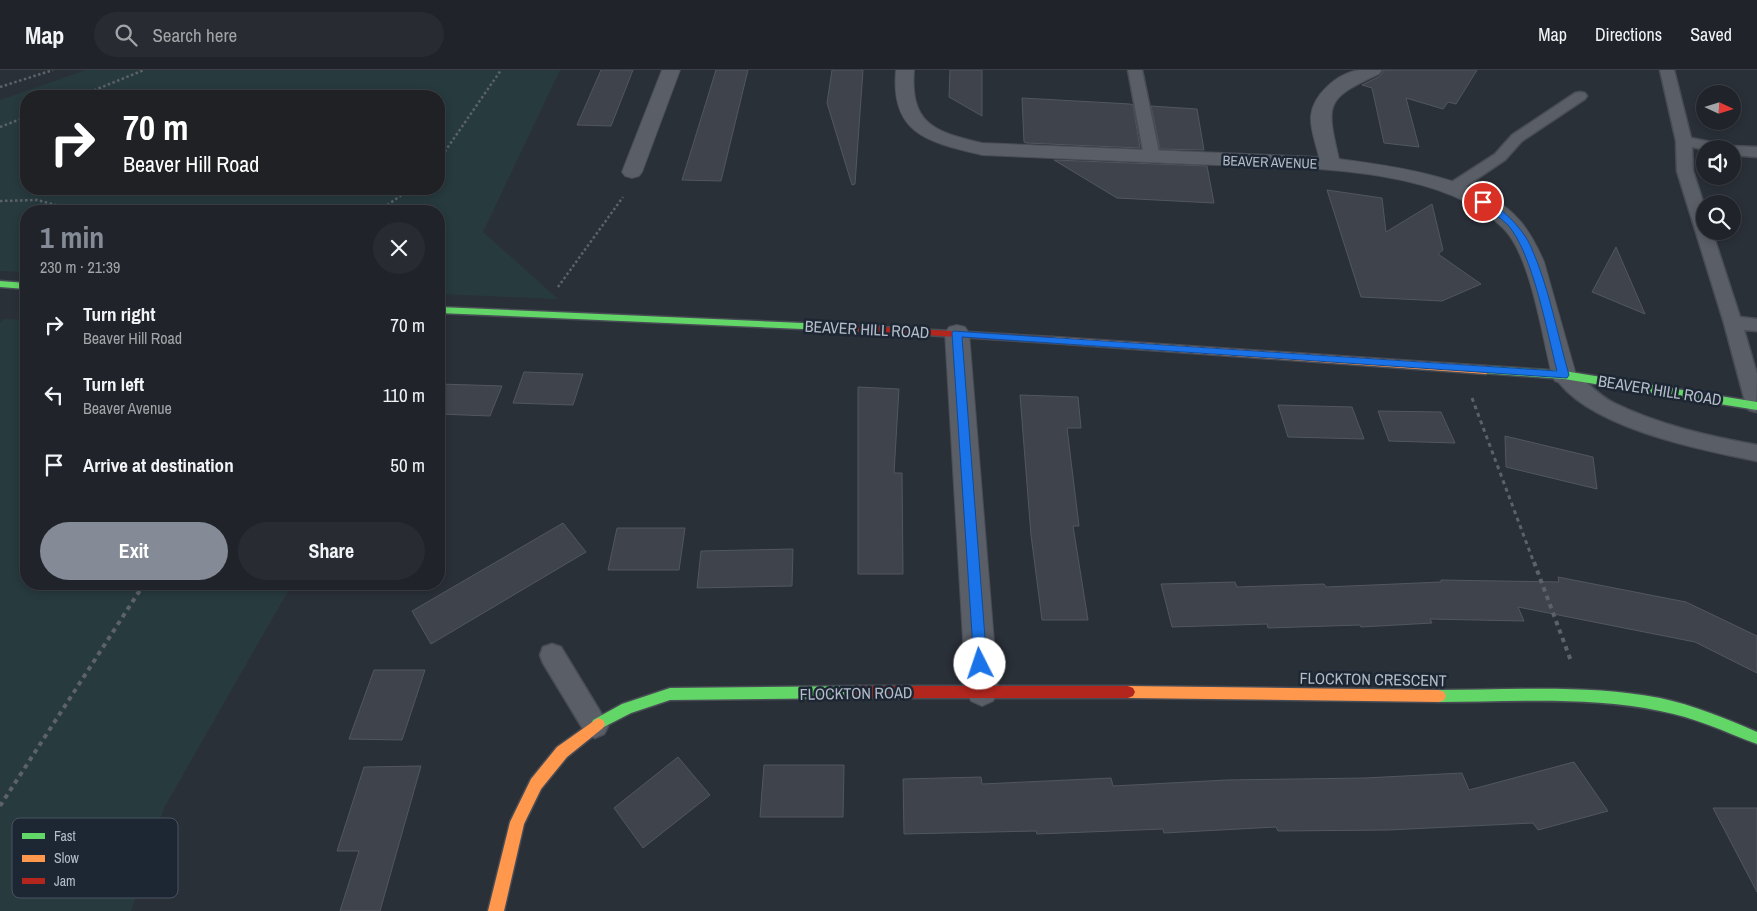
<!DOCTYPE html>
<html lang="en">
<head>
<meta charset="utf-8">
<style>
  body { margin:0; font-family:"Archivo Narrow",sans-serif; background:#282c32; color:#f1f3f6; height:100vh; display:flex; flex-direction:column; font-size:19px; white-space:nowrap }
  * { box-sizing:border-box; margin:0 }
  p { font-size:16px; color:#a2a4a8 }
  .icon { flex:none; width:28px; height:28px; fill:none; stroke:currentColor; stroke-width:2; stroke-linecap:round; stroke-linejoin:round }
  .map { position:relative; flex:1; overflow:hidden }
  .side { position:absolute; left:20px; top:135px; width:425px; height:385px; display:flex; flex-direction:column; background:#20242a; border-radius:20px; box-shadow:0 2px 8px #0003,0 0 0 1px #3d4147 }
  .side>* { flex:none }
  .guide { position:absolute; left:20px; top:20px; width:425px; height:105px; border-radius:20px; box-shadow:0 2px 8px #0003,0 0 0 1px #3d4147; background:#202124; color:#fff; overflow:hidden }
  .needle { width:32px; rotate:94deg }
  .tools { position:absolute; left:1696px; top:15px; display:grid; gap:10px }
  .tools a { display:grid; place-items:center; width:45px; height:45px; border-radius:50%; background:#20242a; box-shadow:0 2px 8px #0003,0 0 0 1px #3d4147; font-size:25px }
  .pin { position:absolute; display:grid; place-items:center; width:42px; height:42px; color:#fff; margin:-21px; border:2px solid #fff; border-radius:50%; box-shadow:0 1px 5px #0007 }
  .me { position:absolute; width:55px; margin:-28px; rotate:356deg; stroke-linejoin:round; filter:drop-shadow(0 0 4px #0008) }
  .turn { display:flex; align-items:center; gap:18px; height:105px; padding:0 20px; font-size:22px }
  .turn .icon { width:65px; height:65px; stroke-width:2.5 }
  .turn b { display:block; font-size:35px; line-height:42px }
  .round { display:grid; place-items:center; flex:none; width:52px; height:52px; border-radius:26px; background:#282c32 }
  .headline { display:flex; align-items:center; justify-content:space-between; height:85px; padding:0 20px }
  h1 { font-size:30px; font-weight:700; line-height:38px; color:#848b96 }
  .button { display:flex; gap:10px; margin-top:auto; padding:10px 20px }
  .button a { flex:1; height:58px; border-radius:30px; background:#848b96; color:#fff; font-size:20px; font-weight:700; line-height:58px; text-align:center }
  .button a+a { background:#282c32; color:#f1f3f6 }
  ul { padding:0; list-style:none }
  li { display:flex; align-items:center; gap:15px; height:70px; padding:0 20px }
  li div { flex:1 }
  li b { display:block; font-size:19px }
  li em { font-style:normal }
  header { display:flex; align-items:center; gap:30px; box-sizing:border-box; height:70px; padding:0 25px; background:#20242a; border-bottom:1px solid #3d4147 }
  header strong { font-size:24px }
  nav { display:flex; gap:28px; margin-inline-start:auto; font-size:18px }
  .search { width:350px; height:45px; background:#282c32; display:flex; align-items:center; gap:12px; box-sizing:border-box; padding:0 18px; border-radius:28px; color:#a2a4a8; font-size:19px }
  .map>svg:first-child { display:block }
  .green { fill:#273a3e; fill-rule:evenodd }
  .building { fill:#3f444c; stroke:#52575f }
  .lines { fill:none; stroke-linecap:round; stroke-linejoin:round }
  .lane-casing { stroke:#484c55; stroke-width:3 }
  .street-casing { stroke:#484c55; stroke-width:2 }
  .fast-casing { stroke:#484c55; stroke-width:3 }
  .slow-casing { stroke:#484c55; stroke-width:3 }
  .jam-casing { stroke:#484c55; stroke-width:3 }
  .path-far2 { stroke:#5c6268; stroke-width:2.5; stroke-dasharray:2.5 2.5; stroke-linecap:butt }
  .path-far1 { stroke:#5c6268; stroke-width:3; stroke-dasharray:4 4; stroke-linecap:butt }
  .path { stroke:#5c6268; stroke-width:4; stroke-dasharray:4.5 4.5; stroke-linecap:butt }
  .lane { fill:#5a5e66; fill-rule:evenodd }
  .street { fill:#5a5e66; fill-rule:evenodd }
  .fast { fill:#63d668; fill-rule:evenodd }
  .slow { fill:#ff974d; fill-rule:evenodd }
  .jam { fill:#b3261e; fill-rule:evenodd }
  .route { fill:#1a73e8; stroke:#114b97 }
  .labels { text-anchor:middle; stroke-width:5; stroke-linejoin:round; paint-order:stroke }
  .far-street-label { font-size:14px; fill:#b4bcc9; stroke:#1d2633 }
  .street-label { font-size:16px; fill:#b4bcc9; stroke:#1d2633 }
  .key { fill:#1d2633; stroke:#4a5360; stroke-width:1 }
  .key-label { font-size:14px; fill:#b4bcc9 }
</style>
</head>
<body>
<header>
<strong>Map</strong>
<div class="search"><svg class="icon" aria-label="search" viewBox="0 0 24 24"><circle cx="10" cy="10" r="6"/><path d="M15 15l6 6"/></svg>Search here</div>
<nav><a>Map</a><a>Directions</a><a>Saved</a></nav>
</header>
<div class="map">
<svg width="1757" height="841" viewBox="0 0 1757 841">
  <rect width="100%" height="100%" fill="#2a3038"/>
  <g class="green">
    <path d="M86,0H560L483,162L558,229L439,224V141H26V202L0,201V30ZM26,26H439V119H26Z"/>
    <polygon points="4,249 26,250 26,514 292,514 164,738 131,841 0,841 0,253"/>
  </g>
  <g class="building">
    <polygon points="601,0 633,0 611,56 577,55"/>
    <polygon points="716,0 748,0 721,111 682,110"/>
    <polygon points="832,0 863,0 855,114 852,115 827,33"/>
    <polygon points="950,0 982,0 982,46 949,27"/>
    <polygon points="1384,0 1477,0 1456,34 1448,32 1443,39 1406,28 1419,77 1384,73 1372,18 1362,15 1380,6"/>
    <polygon points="1022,28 1130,34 1133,35 1140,78 1026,73 1024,72"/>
    <polygon points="1151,36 1197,39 1204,80 1160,79"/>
    <polygon points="1054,90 1207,96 1214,133 1117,128"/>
    <polygon points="1327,120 1382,128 1386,162 1432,134 1443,180 1438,184 1481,214 1442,231 1361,227"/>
    <polygon points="1616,177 1645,244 1592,222"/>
    <polygon points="524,302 583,304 573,335 513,333"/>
    <polygon points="439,314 472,315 502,316 490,346 439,344"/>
    <polygon points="858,317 899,319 894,403 902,403 903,504 858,504"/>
    <polygon points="1020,325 1078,327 1081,358 1067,358 1079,456 1073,456 1088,550 1042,550 1031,465"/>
    <polygon points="1278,335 1352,337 1364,369 1288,367"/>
    <polygon points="1378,341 1441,342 1455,373 1389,371"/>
    <polygon points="1505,366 1593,387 1597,419 1506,397"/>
    <polygon points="563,453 586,482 431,574 412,541"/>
    <polygon points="617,458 685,458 679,500 608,500"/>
    <polygon points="793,479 792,516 697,518 701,481"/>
    <polygon points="1558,507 1686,532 1757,566 1757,603 1695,572 1518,537 1524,551 1430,549 1432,553 1361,557 1360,555 1268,558 1267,554 1172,557 1161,514 1235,512 1237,517 1324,514 1326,517 1441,512 1441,510 1559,512"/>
    <polygon points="374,600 425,600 402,670 349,669"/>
    <polygon points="678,687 710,725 643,778 614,738"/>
    <polygon points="1574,692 1608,741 1538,760 1533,753 1388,760 1278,761 1276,757 1164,763 1163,759 1037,764 1036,761 904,764 903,709 981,707 982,714 1111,708 1113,716 1227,710 1365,708 1462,703 1469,720"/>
    <polygon points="764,695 844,695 843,747 760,747"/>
    <polygon points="421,696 380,841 340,841 359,781 337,781 364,697"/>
    <polygon points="1713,738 1757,738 1757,822"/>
  </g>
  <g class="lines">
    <g class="lane-casing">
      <g id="lane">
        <polygon points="1128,0 1142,0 1160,87 1157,90 1147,90 1144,87"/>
        <polygon points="1660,0 1674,0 1691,68 1730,76 1757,77 1757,87 1732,85 1732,79 1705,80 1692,77 1693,101 1705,138 1705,161 1712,161 1740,247 1757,249 1757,261 1744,260 1757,304 1756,342 1749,340 1746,335 1724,253 1677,101 1676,71"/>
        <polygon points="1580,22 1585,23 1587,26 1585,29 1522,71 1505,90 1459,121 1447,121 1445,118 1447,115 1495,84 1512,65 1575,23"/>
        <path d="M1564,298C1581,303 1596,325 1614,333C1659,355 1708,366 1757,375V391C1702,380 1584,357 1554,305L1557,300Z"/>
        <polygon points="552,574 561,577 604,648 608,656 604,664 595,668 586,664 543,593 540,585 543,577"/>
      </g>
    </g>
    <g class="street-casing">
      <g id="street">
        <polygon points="662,0 680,0 642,102 639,106 632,108 625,106 622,102"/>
        <path d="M896,0H914C910,54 934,62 982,73L1319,87C1316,74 1310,59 1311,46C1313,24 1338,3 1359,0C1366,0 1375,0 1382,0L1379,4C1325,29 1326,33 1339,89C1392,96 1486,108 1521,152C1531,164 1538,178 1544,192L1576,305L1573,311L1564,314L1555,311L1552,305C1542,266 1531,187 1504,159C1439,91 1278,98 1189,94C1120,91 1051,88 982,85C929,72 890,65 896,0Z"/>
        <polygon points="957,255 965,257 969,263 998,621 993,631 982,636 971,631 966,621 945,263 949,257"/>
      </g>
    </g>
    <g class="fast-casing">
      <g id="fast">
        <polygon points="0,211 26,213 26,219 0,217"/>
        <polygon points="439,237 848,255 853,258 848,261 439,243"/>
        <polygon points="1486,296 1564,301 1757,332 1757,340 1564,309 1482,303 1481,300 1482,297"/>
        <polygon points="860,616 865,618 867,622 865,626 860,628 670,630 631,643 598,660 593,658 591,654 593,650 622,634 670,618"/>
        <path d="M1439,620C1512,620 1588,614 1660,628C1693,635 1725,648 1757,662V674C1725,662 1694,647 1660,641C1588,626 1512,632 1439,632L1434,630L1432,626L1434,622Z"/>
      </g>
    </g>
    <g class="slow-casing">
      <g id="slow">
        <polygon points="1052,267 1486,296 1491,300 1486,304 1052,273 1047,270"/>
        <polygon points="1128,616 1439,620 1444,622 1446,626 1444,630 1439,632 1128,628 1123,626 1121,622 1123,618"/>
        <polygon points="598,648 603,650 605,654 603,658 567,687 541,719 524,754 504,841 488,841 510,752 531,709 557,677"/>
      </g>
    </g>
    <g class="jam-casing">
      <g id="jam">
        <polygon points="848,255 1052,267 1057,270 1052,273 845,260 843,258"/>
        <polygon points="860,616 1128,616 1133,618 1135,622 1133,626 1128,628 860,628 855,626 853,622 855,618"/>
      </g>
    </g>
    <g class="path-far2">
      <polyline points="0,17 53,0"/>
      <polyline points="80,26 144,0"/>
      <polyline points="0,57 26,47"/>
      <polyline points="439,90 501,0"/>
      <polyline points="0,131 37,130 78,141"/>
      <polyline points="379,141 410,119"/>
      <polyline points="558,217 623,127"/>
    </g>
    <polyline class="path-far1" points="1472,328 1534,493"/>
    <g class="path">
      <polyline points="1534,492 1571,591"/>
      <polyline points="0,736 144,514"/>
    </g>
    <use href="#lane" class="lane"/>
    <use href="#street" class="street"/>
    <use href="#fast" class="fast"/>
    <use href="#slow" class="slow"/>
    <use href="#jam" class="jam"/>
  </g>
  <path class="route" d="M1483,129C1500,135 1524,160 1531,177C1549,217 1557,263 1569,305L1567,308L962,267L987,594L985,599L980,600L976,599L974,594L952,263L953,261L1557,301C1547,262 1533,184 1508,155C1500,147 1489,141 1480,134L1479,132Z"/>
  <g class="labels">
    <g class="far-street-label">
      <text transform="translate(1270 92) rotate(2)" y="5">BEAVER AVENUE</text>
    </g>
    <g class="street-label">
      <text transform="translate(867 259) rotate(3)" y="6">BEAVER HILL ROAD</text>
      <text transform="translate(1660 320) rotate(9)" y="6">BEAVER HILL ROAD</text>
      <text transform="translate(1373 609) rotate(1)" y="6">FLOCKTON CRESCENT</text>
      <text transform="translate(856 623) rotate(-1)" y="6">FLOCKTON ROAD</text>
    </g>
  </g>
  <rect x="12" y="748" width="166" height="80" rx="8" class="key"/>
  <rect x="22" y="763" width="23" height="6" fill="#63d668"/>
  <rect x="22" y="785" width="23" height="7" fill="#ff974d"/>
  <rect x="22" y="808" width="23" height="6" fill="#b3261e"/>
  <g class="key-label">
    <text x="54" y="771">Fast</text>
    <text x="54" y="793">Slow</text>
    <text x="54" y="816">Jam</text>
  </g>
</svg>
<div class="tools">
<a><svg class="needle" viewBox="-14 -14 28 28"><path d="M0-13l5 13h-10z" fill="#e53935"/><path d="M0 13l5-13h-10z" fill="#a2a4a8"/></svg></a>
<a><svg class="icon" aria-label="sound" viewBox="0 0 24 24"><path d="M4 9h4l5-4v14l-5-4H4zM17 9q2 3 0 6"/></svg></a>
<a><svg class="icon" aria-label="search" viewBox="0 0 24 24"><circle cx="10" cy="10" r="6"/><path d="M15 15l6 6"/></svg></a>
</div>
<div class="pin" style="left:1483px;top:132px;background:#d93025"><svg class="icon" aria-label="arrive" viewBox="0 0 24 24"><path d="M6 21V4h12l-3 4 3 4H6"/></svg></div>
<svg class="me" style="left:980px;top:594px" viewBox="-20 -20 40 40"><circle r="19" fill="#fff"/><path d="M0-13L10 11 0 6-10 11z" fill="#1a73e8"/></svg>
<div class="guide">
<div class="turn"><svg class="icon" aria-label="right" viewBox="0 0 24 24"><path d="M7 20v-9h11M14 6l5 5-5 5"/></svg><div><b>70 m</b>Beaver Hill Road</div></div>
</div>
<section class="side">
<div class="headline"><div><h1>1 min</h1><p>230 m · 21:39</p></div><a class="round"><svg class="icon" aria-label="close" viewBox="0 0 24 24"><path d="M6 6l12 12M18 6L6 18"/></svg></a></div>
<ul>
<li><svg class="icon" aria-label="right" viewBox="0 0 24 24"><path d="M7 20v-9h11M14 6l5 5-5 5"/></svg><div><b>Turn right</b><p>Beaver Hill Road</p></div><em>70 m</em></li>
<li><svg class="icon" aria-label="left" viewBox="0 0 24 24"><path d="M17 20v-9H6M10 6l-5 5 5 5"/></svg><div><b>Turn left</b><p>Beaver Avenue</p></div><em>110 m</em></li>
<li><svg class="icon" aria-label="arrive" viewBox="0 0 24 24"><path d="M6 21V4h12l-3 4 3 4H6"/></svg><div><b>Arrive at destination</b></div><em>50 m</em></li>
</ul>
<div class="button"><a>Exit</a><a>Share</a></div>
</section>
</div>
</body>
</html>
